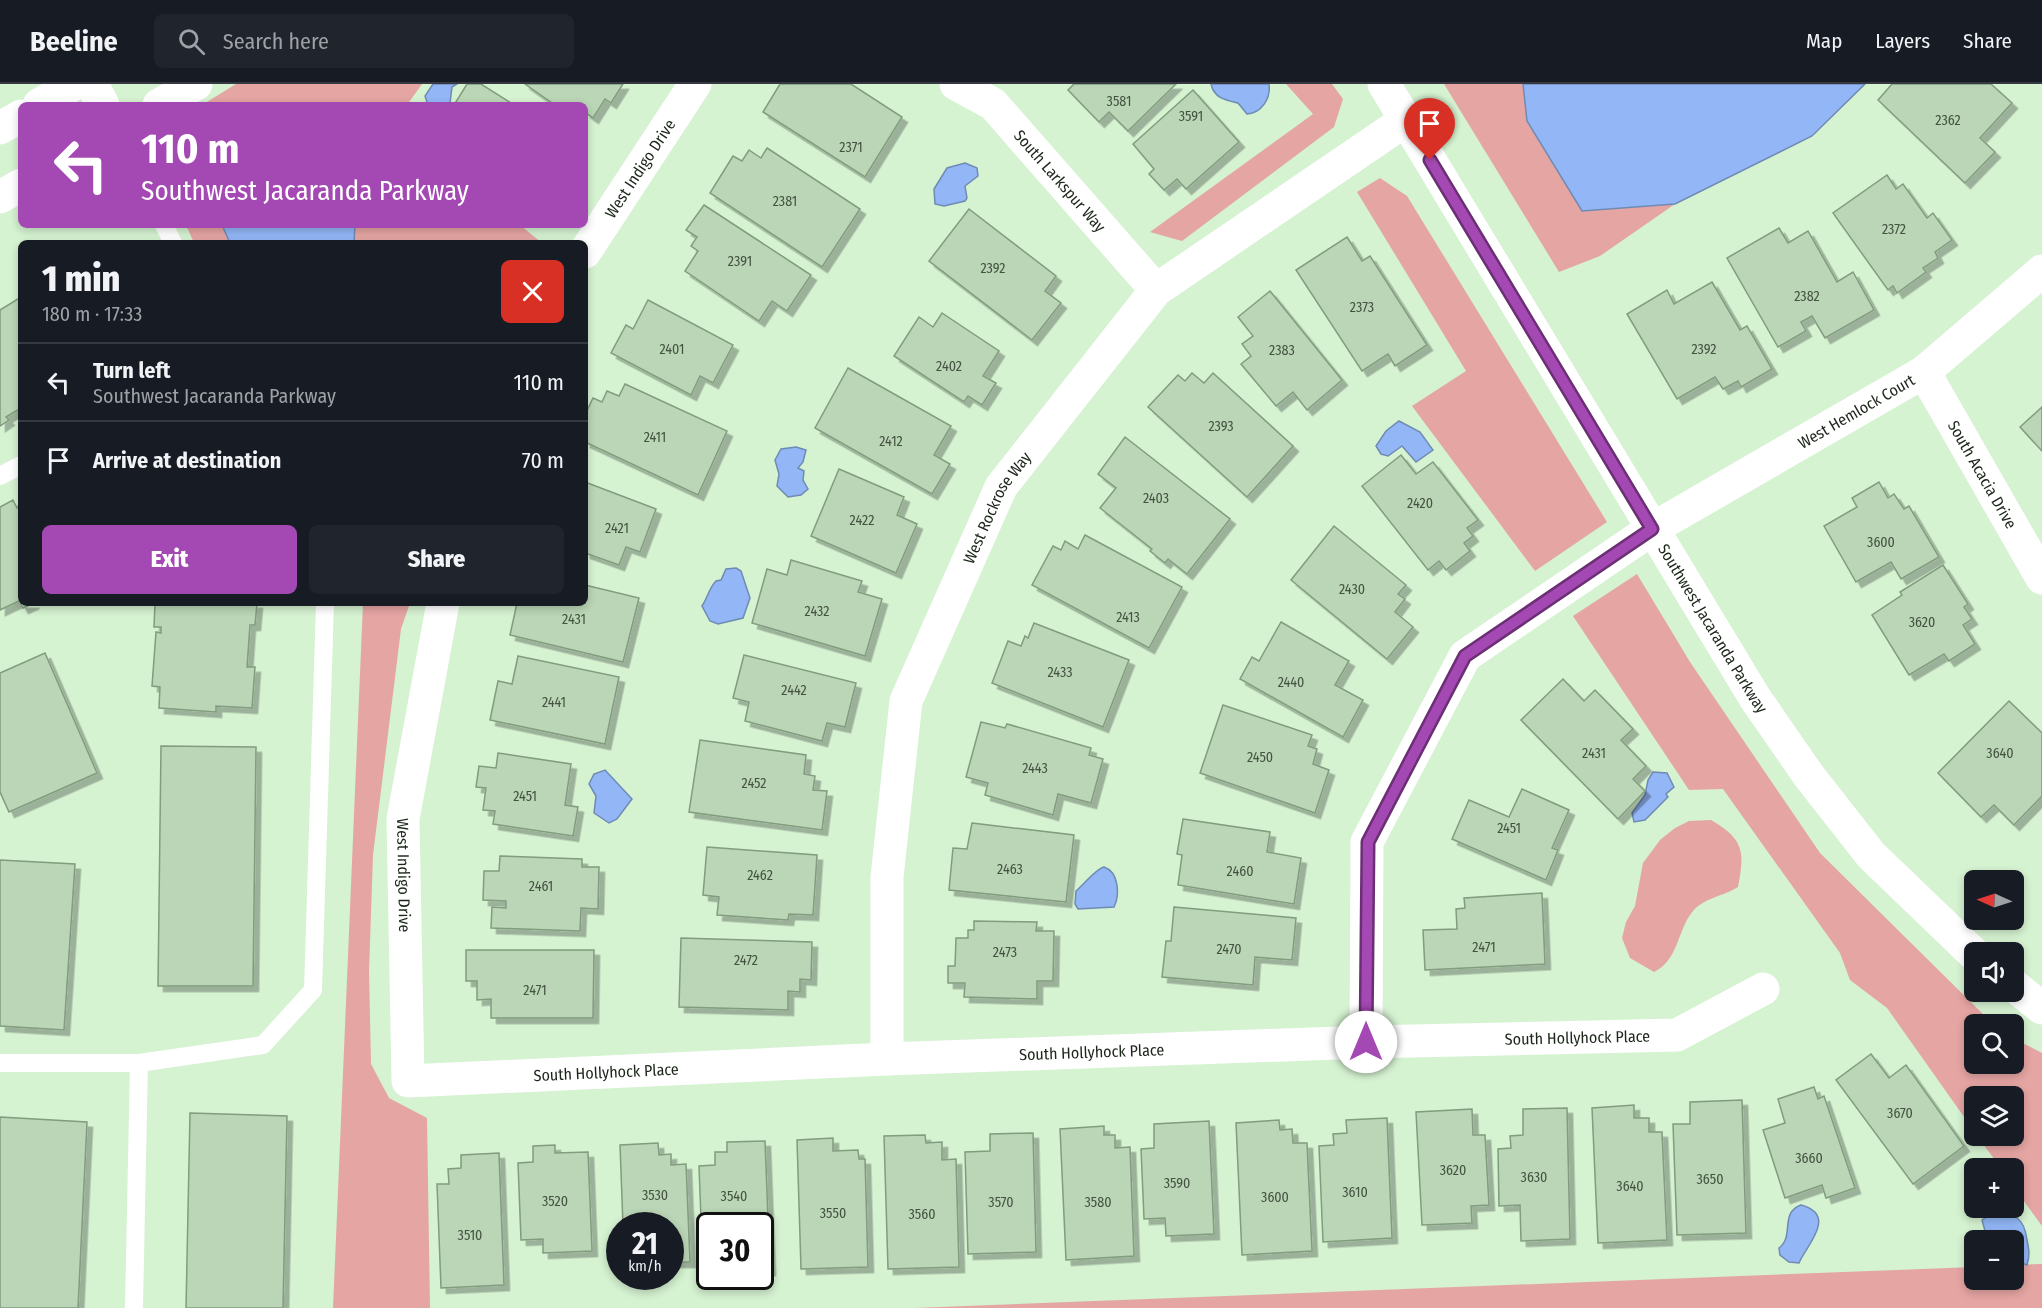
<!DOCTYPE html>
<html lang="en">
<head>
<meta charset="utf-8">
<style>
  body { margin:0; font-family:"Fira Sans Condensed",sans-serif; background:#20242c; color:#f1f3f6; height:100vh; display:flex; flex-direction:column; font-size:22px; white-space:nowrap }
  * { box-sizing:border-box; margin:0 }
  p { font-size:20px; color:#9ea1a6 }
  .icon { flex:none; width:33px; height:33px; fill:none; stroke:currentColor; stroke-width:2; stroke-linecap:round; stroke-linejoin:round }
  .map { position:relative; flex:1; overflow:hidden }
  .sheet { position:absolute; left:18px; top:156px; width:570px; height:366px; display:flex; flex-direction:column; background:#171b24; border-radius:9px; box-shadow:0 3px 9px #0003 }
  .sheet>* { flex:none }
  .banner { position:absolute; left:18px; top:18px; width:570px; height:126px; border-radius:9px; box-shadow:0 3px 9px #0003; background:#a448b3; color:#fff; overflow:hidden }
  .needle { width:39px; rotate:273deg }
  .tools { position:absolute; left:1964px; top:786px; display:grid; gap:12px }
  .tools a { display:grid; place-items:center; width:60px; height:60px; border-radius:9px; background:#171b24; box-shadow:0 3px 9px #0003; font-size:30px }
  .speed { position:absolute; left:606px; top:1128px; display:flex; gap:12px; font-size:30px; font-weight:700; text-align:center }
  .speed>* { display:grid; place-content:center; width:78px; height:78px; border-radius:50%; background:#171b24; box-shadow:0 3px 9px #0003; line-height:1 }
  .speed small { font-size:15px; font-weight:400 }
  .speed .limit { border:3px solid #111; border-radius:9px; background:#fff; color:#111 }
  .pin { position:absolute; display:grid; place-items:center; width:51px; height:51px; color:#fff; margin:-62px -26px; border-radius:50% 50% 50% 0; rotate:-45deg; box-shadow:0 0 6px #0007 }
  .pin .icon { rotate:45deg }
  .me { position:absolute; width:66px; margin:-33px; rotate:0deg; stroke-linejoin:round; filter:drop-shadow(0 0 4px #0008) }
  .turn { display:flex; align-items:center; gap:21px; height:126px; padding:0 24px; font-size:27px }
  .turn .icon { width:78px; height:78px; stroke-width:2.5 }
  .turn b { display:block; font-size:42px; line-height:51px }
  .round { display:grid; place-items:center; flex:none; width:63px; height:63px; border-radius:9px; background:#20242c }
  .summary { display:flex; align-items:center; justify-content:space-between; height:102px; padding:0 24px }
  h1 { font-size:36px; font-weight:800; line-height:45px }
  .primary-button { display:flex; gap:12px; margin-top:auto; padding:12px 24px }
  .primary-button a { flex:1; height:69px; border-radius:9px; background:#a448b3; color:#fff; font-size:24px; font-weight:800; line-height:69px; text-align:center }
  .primary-button a+a { background:#20242c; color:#f1f3f6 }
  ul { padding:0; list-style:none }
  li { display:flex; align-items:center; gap:18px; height:78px; padding:0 24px; border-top:2px solid #363941 }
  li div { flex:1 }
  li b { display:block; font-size:22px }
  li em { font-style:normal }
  header { display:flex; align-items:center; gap:36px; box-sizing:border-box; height:84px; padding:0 30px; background:#171b24; border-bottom:2px solid #363941 }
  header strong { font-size:28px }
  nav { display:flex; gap:33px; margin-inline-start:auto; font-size:21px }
  .search { width:420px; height:54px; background:#20242c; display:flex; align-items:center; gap:15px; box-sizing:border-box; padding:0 21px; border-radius:9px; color:#9ea1a6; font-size:22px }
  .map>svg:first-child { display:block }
  .green { fill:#e5a5a3 }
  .water { fill:#92b6f6; stroke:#6f8bb4; stroke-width:1.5 }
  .building { fill:#bad6b6; stroke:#819c7e; stroke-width:1.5; filter:url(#shadow) }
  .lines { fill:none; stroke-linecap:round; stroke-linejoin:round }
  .lane { stroke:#fff; stroke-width:18 }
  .street { stroke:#fff; stroke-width:33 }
  .secondary { stroke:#fff; stroke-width:33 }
  .route-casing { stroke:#6b2f74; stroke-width:15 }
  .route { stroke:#a448b3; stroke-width:10 }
  .labels { text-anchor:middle; stroke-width:4.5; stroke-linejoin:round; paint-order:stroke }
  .number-label { font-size:14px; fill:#445241 }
  .street-label { font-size:16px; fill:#1c261a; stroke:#e2ffde }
</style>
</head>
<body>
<header>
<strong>Beeline</strong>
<div class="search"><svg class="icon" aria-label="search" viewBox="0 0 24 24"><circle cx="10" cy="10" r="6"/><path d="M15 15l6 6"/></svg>Search here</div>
<nav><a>Map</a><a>Layers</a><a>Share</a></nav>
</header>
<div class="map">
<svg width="2042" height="1224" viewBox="0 0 2042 1224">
  <defs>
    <filter id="shadow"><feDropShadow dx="5.5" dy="5.5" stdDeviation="0" flood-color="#0004"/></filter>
  </defs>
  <rect width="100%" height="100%" fill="#d5f2d1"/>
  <g class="green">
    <polygon points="236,0 422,0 407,21 202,21"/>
    <polygon points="1286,0 1332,0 1343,15 1334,43 1182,157 1150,148 1313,30"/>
    <polygon points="1444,0 1865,0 1812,52 1675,120 1600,172 1559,188"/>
    <polygon points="1380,94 1407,112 1607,438 1535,487 1412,322 1466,287 1357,108"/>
    <polygon points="186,141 520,141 542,159 194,159"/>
    <polygon points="1637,490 1690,578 1820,769 1993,940 1974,940 1974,980 2013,980 2013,954 2042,969 2042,1142 2013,1102 2013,1084 2001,1084 1977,1052 2013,1052 2013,1012 1974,1012 1974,1047 1887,924 1850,896 1840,869 1723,705 1689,706 1573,532"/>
    <polygon points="363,519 410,519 401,545 373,771 369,888 371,980 389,1014 427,1034 430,1224 333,1224"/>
    <path d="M1711,736C1744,755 1745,768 1738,803C1724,812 1704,814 1693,827C1677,846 1679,876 1654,888L1630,874L1622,854L1626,838L1635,822L1643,779L1660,756L1675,744L1689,737Z"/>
    <polygon points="2042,1180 2042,1224 915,1224 1974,1183 1974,1196 2013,1196 2013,1181"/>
  </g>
  <g class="water">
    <polygon points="433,0 457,0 452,3 450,19 428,21 425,12"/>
    <path d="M1211,0H1269C1271,14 1262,29 1247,30L1238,19C1225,16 1214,14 1211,0Z"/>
    <polygon points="1523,0 1865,0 1812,52 1675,120 1582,127 1527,37"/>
    <polygon points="965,79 977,84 978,92 965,102 967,114 965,117 944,122 935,120 934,105 947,84"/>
    <polygon points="222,141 355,141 354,159 230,159"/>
    <polygon points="1399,337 1420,348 1433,366 1416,378 1402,362 1388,372 1381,370 1376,362 1386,347"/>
    <polygon points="796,363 806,366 803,378 798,384 804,387 803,396 808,405 801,411 788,413 777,402 779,390 775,376 781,365"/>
    <path d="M736,484L741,487L750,514L743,534L718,540L710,537L702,522C708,513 709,504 716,497L721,496L726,485Z"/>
    <polygon points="605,686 632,715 617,735 609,739 594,729 596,712 589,700 594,690"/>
    <polygon points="1653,688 1667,689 1674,703 1666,710 1668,713 1645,736 1634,738 1632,729 1645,711 1648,696"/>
    <path d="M1104,783C1119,788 1120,811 1114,823L1078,825L1075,820L1076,807C1084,800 1096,785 1104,783Z"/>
    <path d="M1801,1121C1839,1131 1805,1163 1799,1179L1789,1178L1780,1171L1779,1164C1795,1152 1779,1129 1801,1121Z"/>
    <path d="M1994,1128C2016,1131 2024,1133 2027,1156C2029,1166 2030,1171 2027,1181L2013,1176V1156H2001L1997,1151L1985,1147L1982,1136Z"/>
  </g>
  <g class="building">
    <polygon points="467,0 481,0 514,21 454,21"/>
    <polygon points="525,0 623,0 611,19 605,15 593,34 585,28 585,21 555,21"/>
    <polygon points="780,0 851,0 902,33 865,93 763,28"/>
    <polygon points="1074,0 1176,0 1128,47 1109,28 1099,38 1068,6"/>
    <polygon points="1892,0 1991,0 2012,19 1980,54 1995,68 1965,99 1878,16"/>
    <polygon points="1193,6 1239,58 1186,105 1177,95 1164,106 1149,90 1154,85 1133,60"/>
    <polygon points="767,64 860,125 822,183 710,109 733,72 742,77 749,66 761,74"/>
    <polygon points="1887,91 1896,105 1903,100 1927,134 1933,129 1952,156 1935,168 1938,174 1923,184 1926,188 1897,209 1893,202 1888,206 1833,129"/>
    <polygon points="704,121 811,191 787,227 772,217 759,237 685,187 698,167 691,162 697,153 686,146"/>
    <polygon points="969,125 1056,192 1045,207 1061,219 1032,256 929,177"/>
    <polygon points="1779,144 1788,159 1808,147 1837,198 1853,188 1874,226 1825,254 1812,232 1801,238 1806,247 1778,263 1727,174"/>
    <polygon points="1347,153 1362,177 1370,172 1427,261 1395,282 1388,270 1362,287 1296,186"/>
    <polygon points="1712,198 1740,246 1747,242 1772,285 1741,303 1738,297 1723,305 1715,293 1677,315 1627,230 1667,206 1674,220"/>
    <polygon points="1270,207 1342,296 1307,326 1293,308 1276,322 1241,280 1251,272 1242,260 1253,252 1238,233"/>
    <polygon points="21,213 21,324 6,333 9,336 0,342 0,226"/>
    <polygon points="648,216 733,261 713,299 700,292 691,311 611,269 626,241 633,245"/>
    <polygon points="942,229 999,267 983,292 996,299 982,321 968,312 964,318 894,272 919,233 933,243"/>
    <polygon points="848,284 951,342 934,371 950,380 932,410 815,344"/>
    <polygon points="1192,289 1204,299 1213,289 1293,362 1247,413 1148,323 1178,291 1185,297"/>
    <polygon points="625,300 727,347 698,411 585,358 585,331 593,314 602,318 607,307 619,312"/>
    <polygon points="2042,323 2042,367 2020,343"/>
    <polygon points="1125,353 1230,435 1187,490 1168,475 1165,479 1150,467 1152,465 1100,424 1116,404 1098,390"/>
    <polygon points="1401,371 1416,390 1433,378 1478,436 1467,444 1473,452 1464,459 1470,467 1446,486 1439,477 1428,486 1362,402"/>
    <polygon points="839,385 904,413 897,431 917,440 896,489 811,452"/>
    <polygon points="585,398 656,425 640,468 626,463 619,481 585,469"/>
    <polygon points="1879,398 1888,414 1894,410 1904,425 1909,422 1939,473 1901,495 1891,478 1856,498 1824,442 1857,423 1852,414"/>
    <polygon points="13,416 17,424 21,422 21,519 34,519 23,524 19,517 0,526 0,423"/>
    <polygon points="1334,442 1406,501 1398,510 1405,515 1395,528 1413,543 1387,575 1291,496"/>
    <polygon points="1085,451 1182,503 1149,564 1032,501 1053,462 1061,466 1065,457 1078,465"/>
    <polygon points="791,476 862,497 858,508 882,515 865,572 752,539 767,485 787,491"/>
    <polygon points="1943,481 1968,520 1964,523 1972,535 1963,541 1975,560 1949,577 1944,570 1909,591 1872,531 1902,511 1900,508"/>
    <polygon points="585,501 639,514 623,578 510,551 517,519 585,519"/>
    <polygon points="155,519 257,519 255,541 250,541 247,583 255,583 252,624 216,622 216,628 159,624 160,603 152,602 156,548 161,549 161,543 154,543"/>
    <polygon points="1281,538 1349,577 1335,601 1363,616 1343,653 1240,595 1252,573 1259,577"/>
    <polygon points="1034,539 1129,576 1103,643 992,599 1008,557 1021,562 1025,552 1028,554"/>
    <polygon points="45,569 97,689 9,728 0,708 0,589"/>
    <polygon points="744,571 856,599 845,643 827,639 822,657 745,637 749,618 733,614"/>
    <polygon points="518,572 619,593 605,660 490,636 498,597 512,600"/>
    <polygon points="1563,595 1584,617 1595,606 1633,645 1621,656 1646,682 1633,695 1645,707 1618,735 1521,636"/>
    <polygon points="2009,617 2042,649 2042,712 2014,741 1994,721 1981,733 1938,689"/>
    <polygon points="1223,621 1312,651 1308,662 1317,665 1313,680 1329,686 1315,729 1200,689"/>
    <polygon points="981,638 1005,644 1007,640 1091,664 1089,671 1103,675 1091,719 1058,710 1053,731 985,711 988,699 966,693"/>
    <polygon points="700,656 806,671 804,690 815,692 813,706 827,707 822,746 689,728"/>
    <polygon points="161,662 256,663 253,902 158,902"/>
    <polygon points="498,669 571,680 565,721 578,723 573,752 493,740 495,727 483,726 486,704 476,703 479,682 496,684"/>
    <polygon points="1522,705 1569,726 1552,764 1558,766 1546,796 1452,755 1469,716 1509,733"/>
    <polygon points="1183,735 1270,748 1267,768 1301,774 1294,820 1178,801 1182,771 1177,770"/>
    <polygon points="972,739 1074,751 1066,818 949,806 953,764 967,765"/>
    <polygon points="707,763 817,771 813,831 789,830 788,836 717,831 719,813 703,811"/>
    <polygon points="500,772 582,775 582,783 599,783 598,825 581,824 580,847 491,844 492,823 506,824 506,817 483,816 484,787 499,787"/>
    <polygon points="0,776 75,780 64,946 0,942"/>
    <polygon points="1542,809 1545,880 1425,886 1423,846 1457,845 1456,825 1465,824 1464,814"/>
    <polygon points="1174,823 1296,834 1292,876 1255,873 1253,901 1162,893 1166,857 1171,857"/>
    <polygon points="974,837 1037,838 1036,847 1054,847 1053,897 1037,897 1037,915 964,913 965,899 948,899 948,882 955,882 956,854 968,854 968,846 974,846"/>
    <polygon points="681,854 812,858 811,896 800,895 800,908 788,907 788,926 679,923"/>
    <polygon points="466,866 594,866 593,934 491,934 491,915 477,916 477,897 466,897"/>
    <polygon points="1871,970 1889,994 1906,981 1964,1062 1913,1100 1836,996"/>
    <polygon points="1814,1003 1818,1015 1824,1012 1855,1104 1826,1114 1822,1101 1785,1114 1763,1046 1785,1039 1778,1015"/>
    <polygon points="1742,1016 1746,1149 1677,1151 1673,1040 1690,1040 1690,1018"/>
    <polygon points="1634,1021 1634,1034 1649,1034 1649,1048 1662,1048 1667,1156 1598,1159 1592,1024"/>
    <polygon points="1567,1024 1570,1155 1521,1157 1520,1121 1499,1122 1498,1065 1511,1064 1510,1052 1523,1051 1523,1025"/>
    <polygon points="1472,1025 1473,1051 1485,1051 1489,1121 1471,1122 1472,1139 1422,1141 1416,1028"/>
    <polygon points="190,1029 287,1032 283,1224 186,1224"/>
    <polygon points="0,1033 87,1038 78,1224 0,1224"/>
    <polygon points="1387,1034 1392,1154 1323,1158 1319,1062 1334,1061 1333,1050 1347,1049 1346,1036"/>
    <polygon points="1279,1036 1280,1046 1292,1045 1293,1059 1307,1059 1312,1167 1242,1171 1236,1039"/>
    <polygon points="1209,1037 1214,1150 1166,1152 1165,1134 1144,1135 1141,1065 1154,1064 1154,1040"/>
    <polygon points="1104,1042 1104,1051 1115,1051 1115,1064 1130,1063 1134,1172 1066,1176 1060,1045"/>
    <polygon points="1033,1049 1036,1168 968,1170 965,1068 990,1067 990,1050"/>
    <polygon points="925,1051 926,1059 942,1058 942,1076 956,1075 959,1183 888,1185 884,1052"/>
    <polygon points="833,1054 833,1067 858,1066 859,1075 865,1075 868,1183 801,1185 797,1056"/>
    <polygon points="765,1057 770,1186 760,1187 760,1142 710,1142 710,1189 703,1189 699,1082 715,1081 715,1068 727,1068 727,1058"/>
    <polygon points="658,1059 659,1071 671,1070 671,1081 686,1080 690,1178 670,1178 670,1142 623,1142 620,1061"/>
    <polygon points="555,1061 555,1069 588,1068 592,1167 543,1169 543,1155 521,1156 518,1079 533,1078 533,1062"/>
    <polygon points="499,1069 504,1201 441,1204 437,1100 449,1100 448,1085 461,1084 461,1071"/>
  </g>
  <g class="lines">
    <g class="lane">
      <polyline points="164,141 173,159"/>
      <polyline points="0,392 21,381"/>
      <polyline points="0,979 139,979 263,961 313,906 325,519"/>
      <polyline points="134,1222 139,979"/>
    </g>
    <g class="street">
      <path id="s1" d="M956,0L993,20L1156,206"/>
      <path id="s2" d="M585,168L695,0"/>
      <path id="s3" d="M1924,288L2042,494"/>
      <path id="s4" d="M443,519L403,735L408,997L887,975L1366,958L1677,951L1763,905"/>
      <path id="s5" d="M1366,958L1367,758L1465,572L1652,445L1924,288L2042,187"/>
      <path id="s6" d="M887,975V793L906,617L1001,403L1156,206L1406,36"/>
    </g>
    <g class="secondary">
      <polyline points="92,0 103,21"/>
      <path id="s7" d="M1384,0L1755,614L1809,692L1871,771L1974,870"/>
      <polyline points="39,21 74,0"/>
      <polyline points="159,21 196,0"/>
      <polyline points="0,44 21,32"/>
      <polyline points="0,113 21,101"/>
      <polyline points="2013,901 2042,924"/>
    </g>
  </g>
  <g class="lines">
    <g class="route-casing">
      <polyline id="route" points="1366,958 1368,758 1465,572 1652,445 1430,76"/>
    </g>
    <use href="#route" class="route"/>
  </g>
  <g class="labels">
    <g class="number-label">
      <text x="1119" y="22">3581</text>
      <text x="1191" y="37">3591</text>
      <text x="1948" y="41">2362</text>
      <text x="851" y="68">2371</text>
      <text x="785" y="122">2381</text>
      <text x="1894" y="150">2372</text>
      <text x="740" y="182">2391</text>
      <text x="993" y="189">2392</text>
      <text x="1807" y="217">2382</text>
      <text x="1362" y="228">2373</text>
      <text x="672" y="270">2401</text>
      <text x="1704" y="270">2392</text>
      <text x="1282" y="271">2383</text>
      <text x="949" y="287">2402</text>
      <text x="1221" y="347">2393</text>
      <text x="655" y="358">2411</text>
      <text x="891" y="362">2412</text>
      <text x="1156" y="419">2403</text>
      <text x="1420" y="424">2420</text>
      <text x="862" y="441">2422</text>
      <text x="617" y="449">2421</text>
      <text x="1881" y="463">3600</text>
      <text x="1352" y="510">2430</text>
      <text x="817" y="532">2432</text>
      <text x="1128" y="538">2413</text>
      <text x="574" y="540">2431</text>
      <text x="1922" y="543">3620</text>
      <text x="1060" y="593">2433</text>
      <text x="1291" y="603">2440</text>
      <text x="794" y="611">2442</text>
      <text x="554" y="623">2441</text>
      <text x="1594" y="674">2431</text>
      <text x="2000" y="674">3640</text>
      <text x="1260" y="678">2450</text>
      <text x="1035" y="689">2443</text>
      <text x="754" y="704">2452</text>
      <text x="525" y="717">2451</text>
      <text x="1509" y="749">2451</text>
      <text x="1010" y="790">2463</text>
      <text x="1240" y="792">2460</text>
      <text x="760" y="796">2462</text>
      <text x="541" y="807">2461</text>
      <text x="1484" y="868">2471</text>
      <text x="1229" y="870">2470</text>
      <text x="1005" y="873">2473</text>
      <text x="746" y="881">2472</text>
      <text x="535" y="911">2471</text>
      <text x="1900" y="1034">3670</text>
      <text x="1809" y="1079">3660</text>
      <text x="1453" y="1091">3620</text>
      <text x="1534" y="1098">3630</text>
      <text x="1710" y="1100">3650</text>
      <text x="1177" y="1104">3590</text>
      <text x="1630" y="1107">3640</text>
      <text x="1355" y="1113">3610</text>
      <text x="655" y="1116">3530</text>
      <text x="734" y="1117">3540</text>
      <text x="1275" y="1118">3600</text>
      <text x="555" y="1122">3520</text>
      <text x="1001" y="1123">3570</text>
      <text x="1098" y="1123">3580</text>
      <text x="833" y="1134">3550</text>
      <text x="922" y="1135">3560</text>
      <text x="470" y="1156">3510</text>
    </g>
    <g class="street-label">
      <text dy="6" stroke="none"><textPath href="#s2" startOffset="100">West Indigo Drive</textPath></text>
      <text dy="6" stroke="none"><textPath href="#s1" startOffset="144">South Larkspur Way</textPath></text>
      <text dy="6" stroke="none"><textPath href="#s5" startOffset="872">West Hemlock Court</textPath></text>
      <text dy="6" stroke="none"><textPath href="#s3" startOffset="118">South Acacia Drive</textPath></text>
      <text dy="6" stroke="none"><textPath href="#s6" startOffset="573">West Rockrose Way</textPath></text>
      <text dy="6" stroke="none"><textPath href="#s7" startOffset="636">Southwest Jacaranda Parkway</textPath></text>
      <text dy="6" stroke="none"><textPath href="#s4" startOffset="276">West Indigo Drive</textPath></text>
      <text dy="6" stroke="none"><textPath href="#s4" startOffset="1652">South Hollyhock Place</textPath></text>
      <text dy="6" stroke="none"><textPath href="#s4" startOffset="1166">South Hollyhock Place</textPath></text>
      <text dy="6" stroke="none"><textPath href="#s4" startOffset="680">South Hollyhock Place</textPath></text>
    </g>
  </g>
</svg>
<div class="tools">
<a><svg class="needle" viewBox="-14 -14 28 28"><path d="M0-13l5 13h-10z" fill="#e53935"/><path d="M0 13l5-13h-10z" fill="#9ea1a6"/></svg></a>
<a><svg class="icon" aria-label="sound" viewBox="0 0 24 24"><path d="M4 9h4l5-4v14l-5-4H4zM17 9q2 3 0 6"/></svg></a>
<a><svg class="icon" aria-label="search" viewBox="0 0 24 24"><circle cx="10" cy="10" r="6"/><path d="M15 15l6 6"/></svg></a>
<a><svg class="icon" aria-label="layers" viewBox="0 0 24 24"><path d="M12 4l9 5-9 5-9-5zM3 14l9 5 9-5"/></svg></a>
<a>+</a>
<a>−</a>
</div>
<div class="speed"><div>21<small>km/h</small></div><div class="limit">30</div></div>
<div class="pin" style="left:1430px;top:76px;background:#d93025"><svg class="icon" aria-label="arrive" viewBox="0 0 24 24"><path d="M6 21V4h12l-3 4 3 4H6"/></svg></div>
<svg class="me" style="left:1366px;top:958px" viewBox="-20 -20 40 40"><circle r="19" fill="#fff"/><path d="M0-13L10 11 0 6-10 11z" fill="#a448b3"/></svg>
<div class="banner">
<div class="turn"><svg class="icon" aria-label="left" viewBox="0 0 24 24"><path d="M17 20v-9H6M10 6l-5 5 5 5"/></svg><div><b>110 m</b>Southwest Jacaranda Parkway</div></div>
</div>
<section class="sheet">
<div class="summary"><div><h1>1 min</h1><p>180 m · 17:33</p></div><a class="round" style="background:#d93025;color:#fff"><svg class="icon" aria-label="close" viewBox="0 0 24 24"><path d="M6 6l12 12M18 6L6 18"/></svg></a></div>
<ul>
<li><svg class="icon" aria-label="left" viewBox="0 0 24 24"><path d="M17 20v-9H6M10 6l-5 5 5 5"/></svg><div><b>Turn left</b><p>Southwest Jacaranda Parkway</p></div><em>110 m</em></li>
<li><svg class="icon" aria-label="arrive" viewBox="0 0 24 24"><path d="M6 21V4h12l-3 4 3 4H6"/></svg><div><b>Arrive at destination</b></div><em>70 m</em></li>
</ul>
<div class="primary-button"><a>Exit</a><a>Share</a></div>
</section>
</div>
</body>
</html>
